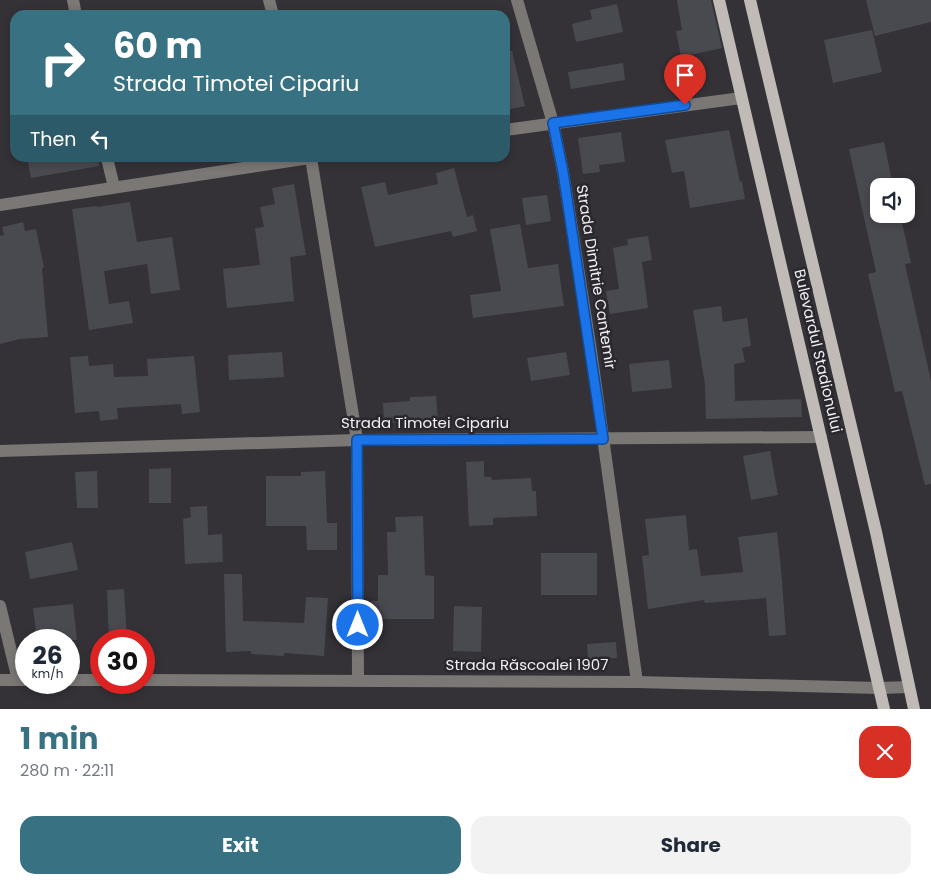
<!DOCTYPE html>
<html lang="en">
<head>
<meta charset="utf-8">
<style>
  body { margin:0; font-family:Poppins,sans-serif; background:#f2f2f3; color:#1f2937; height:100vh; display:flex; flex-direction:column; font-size:19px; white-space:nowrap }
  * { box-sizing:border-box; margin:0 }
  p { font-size:16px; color:#747a83 }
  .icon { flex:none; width:28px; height:28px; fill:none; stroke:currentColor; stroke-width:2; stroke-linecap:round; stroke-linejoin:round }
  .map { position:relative; height:709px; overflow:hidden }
  .details { display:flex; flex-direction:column; background:#fff; flex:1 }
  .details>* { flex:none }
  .hud { position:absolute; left:10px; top:10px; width:500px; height:152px; border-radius:15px; box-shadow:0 2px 8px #0003; background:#377182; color:#fff; overflow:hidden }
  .fabs { position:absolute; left:870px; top:178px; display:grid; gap:10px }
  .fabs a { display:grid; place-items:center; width:45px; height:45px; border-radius:10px; background:#fff; box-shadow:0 2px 8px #0003; font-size:25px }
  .speed { position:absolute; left:15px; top:629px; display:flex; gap:10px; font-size:25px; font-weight:700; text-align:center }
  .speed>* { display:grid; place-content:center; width:65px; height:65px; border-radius:50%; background:#fff; box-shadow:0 2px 8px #0003; line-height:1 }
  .speed small { font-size:12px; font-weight:400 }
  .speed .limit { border:8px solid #d22; background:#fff; color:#111 }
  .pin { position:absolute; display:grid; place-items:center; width:42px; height:42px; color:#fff; margin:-51px -21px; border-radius:50% 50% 50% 0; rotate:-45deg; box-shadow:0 0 5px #0007 }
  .pin .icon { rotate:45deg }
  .me { position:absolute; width:55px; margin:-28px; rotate:0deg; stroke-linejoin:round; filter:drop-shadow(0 0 4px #0008) }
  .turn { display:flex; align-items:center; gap:18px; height:105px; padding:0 20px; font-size:22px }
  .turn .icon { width:65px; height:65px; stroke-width:2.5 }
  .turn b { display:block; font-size:35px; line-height:42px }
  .then { display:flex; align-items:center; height:48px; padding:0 20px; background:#0003; gap:10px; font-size:19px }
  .round { display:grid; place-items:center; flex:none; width:52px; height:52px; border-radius:15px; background:#f2f2f3 }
  .summary { display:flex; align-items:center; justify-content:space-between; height:85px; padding:0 20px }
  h1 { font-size:30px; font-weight:700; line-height:38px; color:#377182 }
  .action { display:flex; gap:10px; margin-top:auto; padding:10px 20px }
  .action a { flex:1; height:58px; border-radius:15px; background:#377182; color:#fff; font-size:20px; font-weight:700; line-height:58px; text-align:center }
  .action a+a { background:#f2f2f3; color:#1f2937 }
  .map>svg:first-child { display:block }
  .building { fill:#494950 }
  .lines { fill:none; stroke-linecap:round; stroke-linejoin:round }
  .minor { stroke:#7a7775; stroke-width:12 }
  .major { stroke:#c0bbb7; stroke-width:12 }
  .route-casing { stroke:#114b97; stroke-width:12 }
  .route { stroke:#1a73e8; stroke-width:9 }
  .labels { text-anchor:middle; stroke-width:5; stroke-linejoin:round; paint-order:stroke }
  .street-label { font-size:15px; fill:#f0eff3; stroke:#2a282d }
</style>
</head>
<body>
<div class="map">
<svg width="931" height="709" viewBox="0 0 931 709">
  <rect width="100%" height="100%" fill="#343237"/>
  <g class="building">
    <polygon points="677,0 711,0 722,48 681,57 676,31 682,30"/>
    <polygon points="866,0 931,0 931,22 875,36"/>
    <polygon points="617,4 623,32 576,42 572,24 592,19 590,10"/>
    <polygon points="872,30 882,72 833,83 824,40"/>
    <polygon points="505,51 512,51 525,106 505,110"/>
    <polygon points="623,63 625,80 571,89 568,72"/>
    <polygon points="729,130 740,182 742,181 745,199 690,208 684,171 672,173 665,140"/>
    <polygon points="621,132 625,162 599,165 600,172 583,174 578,138"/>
    <polygon points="884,142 893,186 879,186 879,214 900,214 911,263 905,264 931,381 931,484 925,485 902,391 895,392 868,274 876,272 849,149"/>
    <polygon points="27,158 98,158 99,166 31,178"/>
    <polygon points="454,168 467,217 473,215 477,231 453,237 451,231 375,247 361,187 385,182 388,195 438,184 436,173"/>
    <polygon points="294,184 306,255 290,257 294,301 227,308 223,269 260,265 255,228 264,227 260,207 275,204 272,188"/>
    <polygon points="547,195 551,221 526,225 522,198"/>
    <polygon points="130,202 137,242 172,237 180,290 151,294 147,264 104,271 109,304 129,301 133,323 89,330 72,209 97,206 97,207"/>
    <polygon points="23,222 25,231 36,229 44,267 42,268 48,337 20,339 0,344 0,236 4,235 2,227"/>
    <polygon points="520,224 528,268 558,264 564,306 473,318 470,295 501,291 490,229"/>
    <polygon points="648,236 652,260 642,262 648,308 610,314 606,291 619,289 613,248 628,245 627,239"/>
    <polygon points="721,306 723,322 747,318 751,346 742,348 745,362 734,364 735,401 801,399 802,417 706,419 705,385 693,310"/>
    <polygon points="282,352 284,377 229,380 228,355"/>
    <polygon points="566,352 570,375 531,381 527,358"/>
    <polygon points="88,356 89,366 113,364 114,377 148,376 147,359 194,356 200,412 182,414 181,404 117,408 118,419 100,421 99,411 75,413 70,357"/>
    <polygon points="669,360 672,388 632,392 629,364"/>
    <polygon points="436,396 438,420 384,423 383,403 410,401 410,397"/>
    <polygon points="770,451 778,495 751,500 743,456"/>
    <polygon points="484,461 484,477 491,477 492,480 531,478 532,491 536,491 537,516 493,518 493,525 469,526 466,462"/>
    <polygon points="171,468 171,503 149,503 149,469"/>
    <polygon points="97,471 98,508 77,508 75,472"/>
    <polygon points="325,471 327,523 337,523 337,550 307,550 306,526 266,526 266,476 301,476 301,472"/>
    <polygon points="207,506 208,535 222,534 223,562 185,564 183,519 191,517 190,507"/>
    <polygon points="686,515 689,550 697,549 701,576 743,572 738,537 777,532 781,569 786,635 769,636 766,598 705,603 704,600 648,609 642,556 649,555 645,519"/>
    <polygon points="423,516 425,575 434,576 434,619 371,619 371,601 378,601 378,575 388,575 387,532 396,532 395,517"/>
    <polygon points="72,542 78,570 30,579 25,552"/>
    <rect x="541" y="553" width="56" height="42"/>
    <polygon points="224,574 242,574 243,621 304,623 306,597 328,598 324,656 284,653 284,656 251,654 251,651 226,652"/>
    <polygon points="124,589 127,640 109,640 107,590"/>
    <polygon points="73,604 77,640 37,640 33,608"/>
    <polygon points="454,606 482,607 481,652 453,651"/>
    <polygon points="616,642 617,658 588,660 587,644"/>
  </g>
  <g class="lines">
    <g class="minor">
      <polyline points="73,0 76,15"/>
      <polyline points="269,0 273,15"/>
      <polyline points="517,0 553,123 563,172 591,351 637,682"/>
      <polyline points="505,130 741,98"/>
      <polyline points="107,158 114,187"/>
      <polyline points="311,158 357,440 358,680"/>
      <polyline points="0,205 310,158"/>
      <polyline points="0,451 357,440 821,437"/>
      <polyline points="0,606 18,680"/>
      <polyline points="0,680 25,680"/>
      <polyline points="69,680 101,680"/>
      <polyline points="144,680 637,682 879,688 909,687"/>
    </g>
    <g class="major">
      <polyline points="719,0 884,709"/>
      <polyline points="750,0 876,532 914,709"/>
    </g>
  </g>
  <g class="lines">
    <g class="route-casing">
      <polyline id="route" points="358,625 357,440 603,439 563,172 553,123 685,105"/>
    </g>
    <use href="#route" class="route"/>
  </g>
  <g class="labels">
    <g class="street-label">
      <text transform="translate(596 277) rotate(81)" y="5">Strada Dimitrie Cantemir</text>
      <text transform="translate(818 351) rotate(77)" y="5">Bulevardul Stadionului</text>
      <text x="425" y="428">Strada Timotei Cipariu</text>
      <text x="527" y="670">Strada Răscoalei 1907</text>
    </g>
  </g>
</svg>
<div class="fabs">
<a><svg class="icon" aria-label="sound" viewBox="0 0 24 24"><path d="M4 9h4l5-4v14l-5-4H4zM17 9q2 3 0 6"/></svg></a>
</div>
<div class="speed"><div>26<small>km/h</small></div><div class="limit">30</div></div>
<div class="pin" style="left:685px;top:105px;background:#d93025"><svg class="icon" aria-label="arrive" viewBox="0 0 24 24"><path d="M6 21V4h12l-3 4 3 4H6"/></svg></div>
<svg class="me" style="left:358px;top:625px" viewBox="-20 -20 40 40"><circle r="17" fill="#1a73e8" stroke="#fff" stroke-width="3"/><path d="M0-11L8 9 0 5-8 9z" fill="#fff"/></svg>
<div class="hud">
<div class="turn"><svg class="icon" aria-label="right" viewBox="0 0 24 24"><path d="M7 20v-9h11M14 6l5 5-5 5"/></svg><div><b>60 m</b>Strada Timotei Cipariu</div></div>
<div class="then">Then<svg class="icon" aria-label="left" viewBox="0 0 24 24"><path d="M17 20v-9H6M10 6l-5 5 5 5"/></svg></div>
</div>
</div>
<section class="details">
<div class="summary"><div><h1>1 min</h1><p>280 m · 22:11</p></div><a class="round" style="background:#d93025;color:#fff"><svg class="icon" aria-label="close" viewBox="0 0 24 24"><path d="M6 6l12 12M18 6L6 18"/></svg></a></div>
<div class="action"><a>Exit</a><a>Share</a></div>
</section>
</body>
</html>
